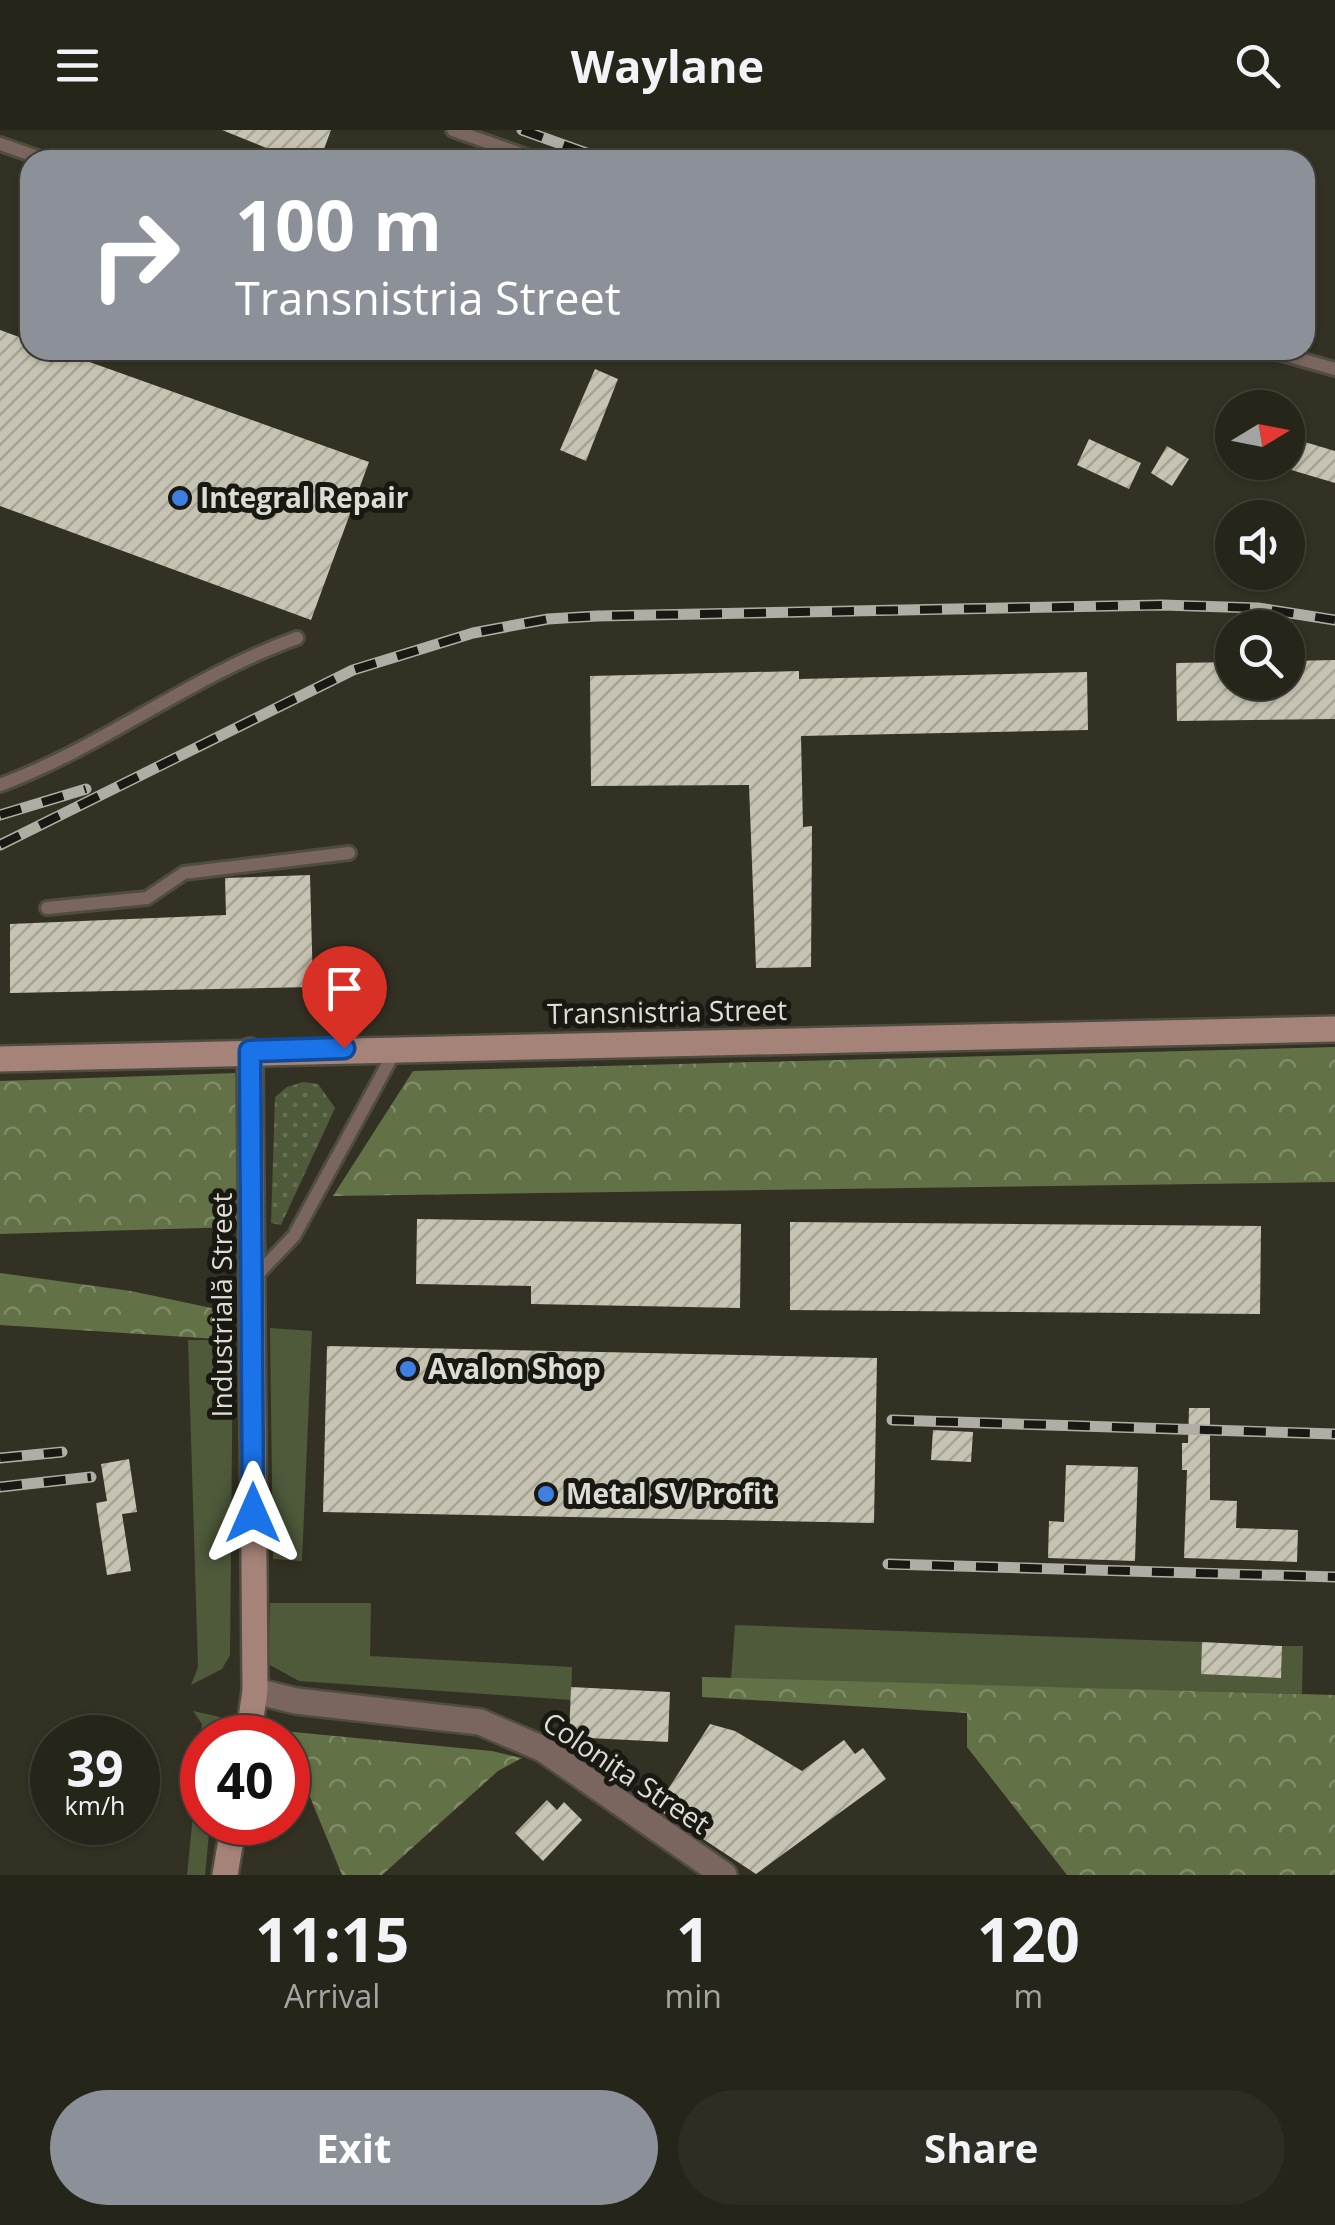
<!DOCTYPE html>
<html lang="en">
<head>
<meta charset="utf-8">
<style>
  body { margin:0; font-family:"Open Sans",sans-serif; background:#2e2d23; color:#f1f3f6; height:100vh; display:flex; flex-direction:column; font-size:38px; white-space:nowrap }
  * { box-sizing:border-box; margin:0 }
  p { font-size:32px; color:#a4a5a2 }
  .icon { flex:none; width:55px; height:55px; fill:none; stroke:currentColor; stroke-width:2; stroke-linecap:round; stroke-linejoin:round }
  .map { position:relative; height:1745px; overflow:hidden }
  .side { display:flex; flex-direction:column; background:#26251a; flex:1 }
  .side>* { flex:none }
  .hud { position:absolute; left:20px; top:20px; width:1295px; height:210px; border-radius:30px; box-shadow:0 2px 8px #0004,0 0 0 2px #424239; background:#8c9099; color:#fff; overflow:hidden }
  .needle { width:65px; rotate:80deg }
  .controls { position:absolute; left:1215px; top:260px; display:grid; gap:20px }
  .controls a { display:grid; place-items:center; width:90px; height:90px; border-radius:50%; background:#26251a; box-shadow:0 2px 8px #0004,0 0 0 2px #424239; font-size:50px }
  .speed { position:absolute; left:30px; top:1585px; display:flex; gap:20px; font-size:50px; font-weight:700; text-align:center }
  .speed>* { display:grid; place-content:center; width:130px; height:130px; border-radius:50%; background:#26251a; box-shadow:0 2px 8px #0004,0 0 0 2px #424239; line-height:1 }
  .speed small { font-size:25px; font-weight:400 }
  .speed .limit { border:15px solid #d22; background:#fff; color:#111 }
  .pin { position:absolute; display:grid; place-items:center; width:85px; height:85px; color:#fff; margin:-102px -42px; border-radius:50% 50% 50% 0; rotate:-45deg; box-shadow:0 0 10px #0007 }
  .pin .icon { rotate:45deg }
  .me { position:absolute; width:110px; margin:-55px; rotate:0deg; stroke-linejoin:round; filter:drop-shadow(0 0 8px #0008) }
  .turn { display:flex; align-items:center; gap:35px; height:210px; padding:0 50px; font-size:45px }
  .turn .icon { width:130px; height:130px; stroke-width:2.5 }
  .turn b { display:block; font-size:70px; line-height:85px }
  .eta { display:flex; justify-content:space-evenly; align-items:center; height:170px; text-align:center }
  .eta b { font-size:60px; font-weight:700; line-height:70px }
  .button { display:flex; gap:20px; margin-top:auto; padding:20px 50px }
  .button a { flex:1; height:115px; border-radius:60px; background:#8c9099; color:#fff; font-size:40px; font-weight:700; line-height:115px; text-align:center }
  .button a+a { background:#2e2d23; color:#f1f3f6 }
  header { display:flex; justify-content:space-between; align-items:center; height:130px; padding:0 50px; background:#26251a; font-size:45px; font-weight:700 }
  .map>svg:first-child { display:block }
  .grass { fill:#4f5a3b }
  .forest { fill:url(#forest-crowns) }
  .park { fill:url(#park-dots) }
  .building { fill:url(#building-hatch) }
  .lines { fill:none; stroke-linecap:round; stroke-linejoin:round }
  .lane-casing { stroke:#4e4d3f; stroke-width:18 }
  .street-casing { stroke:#4e4d3f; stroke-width:30 }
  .secondary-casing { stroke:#4e4d3f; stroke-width:30 }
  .lane { stroke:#7b665f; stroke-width:12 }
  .street { stroke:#7b665f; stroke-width:25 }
  .secondary { stroke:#a58379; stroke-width:25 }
  .rail-casing { stroke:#b0aea4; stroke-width:11 }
  .rail { stroke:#1a1812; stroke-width:8; stroke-dasharray:22; stroke-linecap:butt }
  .route-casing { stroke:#114b97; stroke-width:25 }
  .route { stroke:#1a73e8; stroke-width:18 }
  .shop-dot { fill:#3f7fe0; stroke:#1a1812; stroke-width:4 }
  .labels { text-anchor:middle; stroke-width:10; stroke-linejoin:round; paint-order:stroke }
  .poi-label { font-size:28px; font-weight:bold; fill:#deddd4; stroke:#1a1812; text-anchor:start }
  .street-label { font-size:28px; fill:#deddd4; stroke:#1a1812 }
</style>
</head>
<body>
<header><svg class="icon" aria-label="menu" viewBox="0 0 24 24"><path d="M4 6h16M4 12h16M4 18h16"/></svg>Waylane<svg class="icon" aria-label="search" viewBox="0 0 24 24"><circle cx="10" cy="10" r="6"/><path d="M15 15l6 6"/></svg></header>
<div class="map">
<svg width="1335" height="1745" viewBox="0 0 1335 1745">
  <defs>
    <pattern id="forest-crowns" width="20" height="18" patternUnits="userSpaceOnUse" patternTransform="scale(2.5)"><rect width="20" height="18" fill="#637146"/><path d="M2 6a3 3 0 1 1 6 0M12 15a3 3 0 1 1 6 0" fill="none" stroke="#808b68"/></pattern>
    <pattern id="park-dots" width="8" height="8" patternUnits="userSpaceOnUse" patternTransform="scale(2.5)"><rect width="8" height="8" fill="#4f5a3b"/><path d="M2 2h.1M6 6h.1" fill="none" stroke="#687156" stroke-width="1.8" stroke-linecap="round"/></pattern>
    <pattern id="building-hatch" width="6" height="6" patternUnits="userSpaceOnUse" patternTransform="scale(2.5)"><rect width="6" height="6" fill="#c6c3b2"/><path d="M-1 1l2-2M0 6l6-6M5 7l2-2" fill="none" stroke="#a5a396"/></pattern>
  </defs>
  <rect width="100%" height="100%" fill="#333123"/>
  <g class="grass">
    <polygon points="270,1198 312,1201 302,1431 273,1429"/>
    <polygon points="188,1210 233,1210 230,1525 222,1539 191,1555 198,1537"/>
    <polygon points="270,1473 371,1473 370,1526 572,1537 571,1570 299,1551 268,1534"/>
    <polygon points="735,1495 1202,1512 1281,1547 1282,1516 1303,1516 1302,1564 731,1549"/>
    <polygon points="193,1581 220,1587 218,1607 202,1608 202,1692 210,1693 205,1745 187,1745 202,1594"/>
  </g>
  <g class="forest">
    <polygon points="1335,917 1335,1052 333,1066 413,941"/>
    <polygon points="237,943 237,1097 0,1104 0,951"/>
    <polygon points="0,1143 131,1161 235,1183 233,1210 0,1195"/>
    <polygon points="702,1547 1335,1565 1335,1745 1067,1745 967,1617 967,1583 702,1567"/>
    <polygon points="283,1601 492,1621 522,1628 498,1641 382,1745 342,1745"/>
  </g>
  <polygon class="park" points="303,952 318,954 335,978 281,1095 271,1093 275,967 287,957"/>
  <g class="building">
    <polygon points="222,0 331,0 320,30 296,30"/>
    <polygon points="0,200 30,211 30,220 56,220 369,332 311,490 0,376"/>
    <polygon points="595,239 618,249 586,331 560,320"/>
    <polygon points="1288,307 1335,321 1335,353 1288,339"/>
    <polygon points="1089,309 1141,333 1129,359 1077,335"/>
    <polygon points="1167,316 1189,329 1172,356 1151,343"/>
    <polygon points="1335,530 1335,589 1177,591 1176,533 1232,532 1232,552 1288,552 1288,531"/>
    <polygon points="799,541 799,549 1087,542 1088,600 801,606 803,697 812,696 811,837 756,838 749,655 591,656 590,546"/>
    <polygon points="310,745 313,857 10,863 10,794 226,785 225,748"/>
    <polygon points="417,1089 741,1094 740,1178 531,1174 531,1156 416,1154"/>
    <polygon points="790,1092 1261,1096 1260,1184 790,1180"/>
    <polygon points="327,1216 877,1228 874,1393 323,1382"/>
    <polygon points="1189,1278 1210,1278 1210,1370 1237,1371 1236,1398 1298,1400 1297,1432 1184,1428 1187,1340 1182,1340 1182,1313 1188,1313"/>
    <polygon points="933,1300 973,1302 971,1332 931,1330"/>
    <polygon points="129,1329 137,1382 122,1384 131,1441 107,1445 96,1373 107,1371 101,1334"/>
    <polygon points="1066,1335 1138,1337 1135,1431 1048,1428 1049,1391 1064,1392"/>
    <polygon points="1202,1512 1282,1516 1281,1548 1201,1544"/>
    <polygon points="571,1557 670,1562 668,1612 569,1607"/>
    <polygon points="710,1594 735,1601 802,1641 844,1610 855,1624 863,1618 886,1649 756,1744 656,1678"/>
    <polygon points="547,1670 557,1680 564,1672 582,1690 543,1731 515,1703"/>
  </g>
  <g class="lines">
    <g class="lane-casing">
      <g id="lane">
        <polyline points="453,0 538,30"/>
        <polyline points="0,14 46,30"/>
        <polyline points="1268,220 1335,239"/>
        <path d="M0,655C103,617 189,547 297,508"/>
        <polyline points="47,778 147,768 184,743 349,723"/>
        <polyline points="253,1149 294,1106 395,921"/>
      </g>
    </g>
    <g class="street-casing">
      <polyline id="street" points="255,1561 296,1571 480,1592 543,1619 724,1745"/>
    </g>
    <g class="secondary-casing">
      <g id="secondary">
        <polyline points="0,929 1335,899"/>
        <polyline points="248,1608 255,1561 250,921"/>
        <polyline points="225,1745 234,1692"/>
      </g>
    </g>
    <use href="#lane" class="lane"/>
    <use href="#street" class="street"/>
    <use href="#secondary" class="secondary"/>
    <g class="rail-casing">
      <g id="rail">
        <polyline points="522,0 606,30"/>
        <polyline points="0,685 86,659"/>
        <polyline points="0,715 353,540 473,503 548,489 597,486 1162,475 1258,478 1335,490"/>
        <polyline points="892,1290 1335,1304"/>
        <polyline points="0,1328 62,1322"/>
        <polyline points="0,1357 91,1347"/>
        <polyline points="888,1434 1335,1447"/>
      </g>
    </g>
    <use href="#rail" class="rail"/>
  </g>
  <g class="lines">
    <g class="route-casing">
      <polyline id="route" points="253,1383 250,921 344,918"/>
    </g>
    <use href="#route" class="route"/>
  </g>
  <g class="shop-dot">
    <circle cx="180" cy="368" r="10"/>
    <circle cx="408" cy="1239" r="10"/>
    <circle cx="546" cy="1364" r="10"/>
  </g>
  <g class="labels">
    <g class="poi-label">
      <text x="200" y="378">Integral Repair</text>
      <text x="428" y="1249">Avalon Shop</text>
      <text x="566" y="1374">Metal SV Profit</text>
    </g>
    <g class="street-label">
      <text transform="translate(667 882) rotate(-1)" y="10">Transnistria Street</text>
      <text transform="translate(222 1175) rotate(-90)" y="10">Industrială Street</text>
      <text transform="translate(626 1643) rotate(34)" y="10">Colonița Street</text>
    </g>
  </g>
</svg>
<div class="controls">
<a><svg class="needle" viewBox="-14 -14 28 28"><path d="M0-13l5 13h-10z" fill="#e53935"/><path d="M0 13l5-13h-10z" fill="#a4a5a2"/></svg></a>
<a><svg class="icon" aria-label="sound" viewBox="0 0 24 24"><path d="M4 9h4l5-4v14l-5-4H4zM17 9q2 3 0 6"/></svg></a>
<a><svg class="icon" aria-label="search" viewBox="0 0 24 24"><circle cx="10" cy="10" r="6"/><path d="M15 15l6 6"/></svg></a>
</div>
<div class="speed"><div>39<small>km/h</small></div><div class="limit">40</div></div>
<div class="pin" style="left:344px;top:918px;background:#d93025"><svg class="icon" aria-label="arrive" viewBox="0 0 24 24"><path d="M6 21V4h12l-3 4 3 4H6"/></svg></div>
<svg class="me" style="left:253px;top:1383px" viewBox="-20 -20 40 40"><path d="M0-17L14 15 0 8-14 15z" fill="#1a73e8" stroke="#fff" stroke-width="4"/></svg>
<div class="hud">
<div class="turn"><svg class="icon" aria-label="right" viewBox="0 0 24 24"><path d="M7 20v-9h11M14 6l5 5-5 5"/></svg><div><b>100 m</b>Transnistria Street</div></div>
</div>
</div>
<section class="side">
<div class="eta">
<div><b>11:15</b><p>Arrival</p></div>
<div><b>1</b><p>min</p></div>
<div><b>120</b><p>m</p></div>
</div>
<div class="button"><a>Exit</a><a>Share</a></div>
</section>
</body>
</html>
